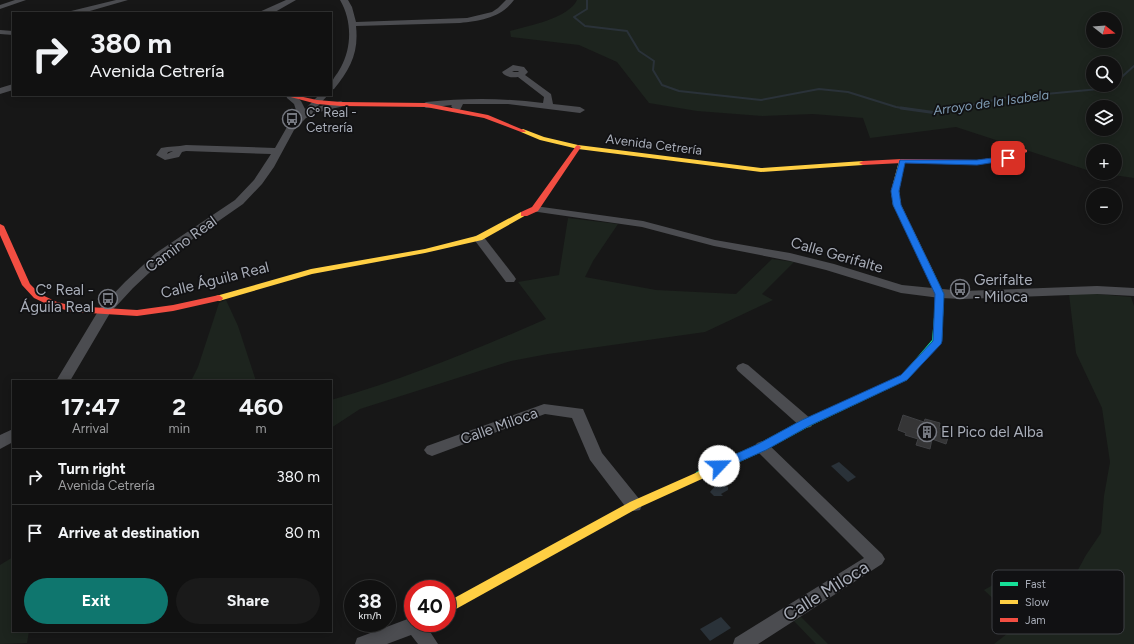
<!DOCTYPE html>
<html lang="en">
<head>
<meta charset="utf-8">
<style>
  body { margin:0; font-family:Figtree,sans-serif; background:#1a1a1a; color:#f1f3f6; height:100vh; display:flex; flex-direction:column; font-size:15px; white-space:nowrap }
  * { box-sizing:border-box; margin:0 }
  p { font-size:13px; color:#9c9d9f }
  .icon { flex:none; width:22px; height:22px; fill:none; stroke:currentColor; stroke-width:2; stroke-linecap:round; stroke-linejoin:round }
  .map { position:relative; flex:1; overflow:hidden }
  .details { position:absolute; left:12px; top:380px; width:320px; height:252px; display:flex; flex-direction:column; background:#111; border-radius:0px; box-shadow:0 2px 10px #0003,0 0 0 1px #303131 }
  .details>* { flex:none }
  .banner { position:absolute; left:12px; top:12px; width:320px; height:84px; border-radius:0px; box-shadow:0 2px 10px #0003,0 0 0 1px #303131; background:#111; color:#f1f3f6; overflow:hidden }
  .needle { width:26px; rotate:107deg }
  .fabs { position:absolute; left:1086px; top:12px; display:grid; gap:8px }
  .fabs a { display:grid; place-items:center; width:36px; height:36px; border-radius:50%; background:#111; box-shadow:0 2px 10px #0003,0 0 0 1px #303131; font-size:20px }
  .speed { position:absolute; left:344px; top:580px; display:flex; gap:8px; font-size:20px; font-weight:700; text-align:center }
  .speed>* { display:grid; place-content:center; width:52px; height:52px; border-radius:50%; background:#111; box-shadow:0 2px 10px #0003,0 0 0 1px #303131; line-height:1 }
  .speed small { font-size:10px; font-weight:400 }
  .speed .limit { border:6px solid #d22; background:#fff; color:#111 }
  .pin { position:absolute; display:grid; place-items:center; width:34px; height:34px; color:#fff; margin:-17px; border-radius:8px; box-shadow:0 2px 6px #0006 }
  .me { position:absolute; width:44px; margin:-22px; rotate:66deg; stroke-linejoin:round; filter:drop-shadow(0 0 3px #0008) }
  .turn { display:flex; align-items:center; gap:14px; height:84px; padding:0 12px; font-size:18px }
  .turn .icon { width:52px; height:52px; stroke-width:2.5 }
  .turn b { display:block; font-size:28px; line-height:34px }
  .eta { display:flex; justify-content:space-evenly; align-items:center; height:68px; text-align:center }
  .eta b { font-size:24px; font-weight:700; line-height:28px }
  .primary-button { display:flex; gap:8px; margin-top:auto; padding:8px 12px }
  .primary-button a { flex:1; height:46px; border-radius:24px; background:#0f766e; color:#fff; font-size:16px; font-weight:700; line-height:46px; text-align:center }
  .primary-button a+a { background:#1a1a1a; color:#f1f3f6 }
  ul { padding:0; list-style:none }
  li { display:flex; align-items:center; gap:12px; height:56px; padding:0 12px; border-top:1px solid #303131 }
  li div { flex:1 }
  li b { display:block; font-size:15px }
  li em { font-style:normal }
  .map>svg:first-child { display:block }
  .green { fill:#1d241e; fill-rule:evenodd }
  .water { fill:#2a3239 }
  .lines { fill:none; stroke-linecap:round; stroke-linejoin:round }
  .stream-far1 { stroke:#2a3239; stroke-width:2 }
  .stream { stroke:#2a3239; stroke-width:3 }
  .building { fill:#353536; stroke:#3f4043 }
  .street { fill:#4b4c50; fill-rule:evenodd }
  .fast { fill:#16e098; fill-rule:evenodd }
  .slow { fill:#ffcf43; fill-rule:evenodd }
  .jam { fill:#f24e42; fill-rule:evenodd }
  .route { fill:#1a73e8; stroke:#114b97 }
  .labels { text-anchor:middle; stroke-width:3.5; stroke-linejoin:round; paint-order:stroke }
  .far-water-label { font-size:13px; font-style:italic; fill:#7f9bb3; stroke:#111113 }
  .far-poi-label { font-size:13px; fill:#a8adb8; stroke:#111113; text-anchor:start }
  .far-street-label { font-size:13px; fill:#a8adb8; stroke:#111113 }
  .street-label { font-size:15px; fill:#a8adb8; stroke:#111113 }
  .poi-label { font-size:15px; fill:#a8adb8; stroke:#111113; text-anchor:start }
  .near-street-label { font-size:18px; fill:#a8adb8; stroke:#111113 }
  .key { fill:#111113; stroke:#3e4045; stroke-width:1 }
  .key-label { font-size:11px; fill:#a8adb8 }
</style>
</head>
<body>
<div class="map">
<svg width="1134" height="644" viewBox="0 0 1134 644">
  <rect width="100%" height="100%" fill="#171717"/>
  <g class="green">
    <path d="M577,0H1134V178L1100,173H1115V151H1093V172L956,127L870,138L863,118L813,114L762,116L697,111L649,103L617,62L579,45L511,37L510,31C528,26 569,18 577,0ZM1093,19H1115V41H1093ZM1093,63H1115V85H1093ZM1093,107H1115V129H1093Z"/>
    <path d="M568,218L618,224L593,261L585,277L656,290L736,294L772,259L794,262L762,294L773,300L705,332L548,354L511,361L360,409L331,428V400C405,379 475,350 546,319L518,282L559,275Z"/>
    <polygon points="1069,294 1097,294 1131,297 1134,306 1134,644 994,644 1039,609 1066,592 1086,555 1101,533 1104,496 1110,462 1102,408 1076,353"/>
    <polygon points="226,300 238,326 256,381 191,381 198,367 219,303"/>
    <polygon points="13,557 13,631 29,631 27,643 0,644 0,565"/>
    <polygon points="998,582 1024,606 1010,615 984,590"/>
    <polygon points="801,617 828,644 816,644 794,621"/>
  </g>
  <g class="water">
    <polygon points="839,462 856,477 848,482 831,466"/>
    <polygon points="716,485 724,485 728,487 728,490 721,494 723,496 714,496 710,492"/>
    <polygon points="721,617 731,628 710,641 700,629"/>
  </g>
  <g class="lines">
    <g class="stream-far1">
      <polyline points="587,0 587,9 574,17 585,26 627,31 639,51 654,61 653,70 662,85 679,91 761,100 819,89 848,92 896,107 908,109"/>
      <polyline points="1115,83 1134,66"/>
      <polyline points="956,109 1002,98 1110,88 1113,85"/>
    </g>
    <polyline class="stream" points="901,108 937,113 960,108"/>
  </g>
  <polygon class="building" points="903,415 924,422 925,419 940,423 939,428 950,431 946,444 932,439 930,449 916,445 918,439 905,435 906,433 898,430"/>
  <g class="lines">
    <g class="street">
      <polygon points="15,0 26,0 0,9 0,5"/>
      <polygon points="116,0 128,0 83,13 70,13 71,11"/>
      <polygon points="286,0 296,0 275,12 257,13"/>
      <path d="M340,0H348L352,7L356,22L467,18L492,12L498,8L506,0H514C501,18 480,21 460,23L356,26C359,53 350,69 334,89L331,90C331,78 336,77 341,67C352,47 352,20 340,0Z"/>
      <polygon points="0,30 13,31 13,35 0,34"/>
      <path d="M513,65L524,67L528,72L525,75L551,94L553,104L580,107L585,110L580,113L508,104H463L460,110H454L451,106L452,105L426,108L421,105L426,102C466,98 504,98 543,103L544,97L518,77C512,78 505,77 502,72ZM514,71H518L519,72H512Z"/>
      <polygon points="13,84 13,90 0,94 0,88"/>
      <path d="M286,95H294L301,101L305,109L319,95H328L317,107L341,101L346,104L344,106L319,112L306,118L294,130L274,167L262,184L243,204L164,259L133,288L110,313L70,381H56L100,308L125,282L156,253L235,200L254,180L271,154L186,151L182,152L179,157L165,160L156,155L161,148C169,146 178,147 186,145L275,148L287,127L298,116L294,104L287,98ZM173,151L167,154L168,152Z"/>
      <polygon points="535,206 643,221 715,240 790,253 834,264 902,285 963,291 1097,286 1134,288 1134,296 1097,294 963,299 940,298 901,293 826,270 790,261 714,246 642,227 531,211 530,209"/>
      <polygon points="479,235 483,236 514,276 516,279 514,282 506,282 473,238 475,236"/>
      <polygon points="743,363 748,365 811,419 813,423 811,427 806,428 801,427 738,371 736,368 738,365"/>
      <polygon points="544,404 583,409 602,453 640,500 642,505 640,510 634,511 628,510 590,460 572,418 545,414 432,456 427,454 424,450 427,446"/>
      <polygon points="13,429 13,442 0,449 0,435"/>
      <polygon points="762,441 767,443 882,554 885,559 882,564 758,644 733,644 735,638 864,558 757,451 754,447 757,443"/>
      <polygon points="413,617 413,623 429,623 427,627 438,644 418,644 411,635 387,644 355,644 357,638"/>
    </g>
    <polygon class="fast" points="930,270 934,273 944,294 942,341 907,380 810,426 766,450 704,478 700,479 696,478 695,475 696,472 758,444 802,420 901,376 932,340 936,294 926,273"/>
    <g class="slow">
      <polygon points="523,129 544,137 578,145 761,168 863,161 867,163 863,165 761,172 578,149 540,140 521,132 521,130"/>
      <polygon points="902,159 905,161 899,191 901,205 934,273 933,275 930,276 926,273 893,205 891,191 899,161"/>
      <polygon points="521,212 527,212 528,214 482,240 425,253 312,274 219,301 215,298 216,296 311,269 425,249 476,236"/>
      <polygon points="700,471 704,472 705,475 704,478 638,508 447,614 447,602 630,502"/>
    </g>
    <g class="jam">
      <polygon points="283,95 294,95 317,100 341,102 426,103 488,115 526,131 525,132 521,132 484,118 426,107 341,106 317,104"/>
      <polygon points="578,145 581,147 538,211 527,216 521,216 521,212 532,207 576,146"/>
      <polygon points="1025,149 1027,150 1027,152 1008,160 977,164 902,163 863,165 859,163 863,161 902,159 977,160 1007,156"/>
      <polygon points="0,224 4,226 30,284 40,294 57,302 73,306 137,310 173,305 219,295 223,298 222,300 173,311 137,316 73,312 51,306 34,298 22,285 0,235"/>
    </g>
  </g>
  <polygon class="route" points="1008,156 1010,157 1010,160 977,165 905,163 899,191 901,205 944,294 942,341 941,344 907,380 809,426 766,450 723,469 719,470 716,469 714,466 716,463 758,444 802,420 901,375 933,341 935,294 893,205 891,191 900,160 977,160"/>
  <defs>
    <g id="bus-ring" transform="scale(1)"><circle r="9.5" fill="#111113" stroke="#757880" stroke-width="1.5"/><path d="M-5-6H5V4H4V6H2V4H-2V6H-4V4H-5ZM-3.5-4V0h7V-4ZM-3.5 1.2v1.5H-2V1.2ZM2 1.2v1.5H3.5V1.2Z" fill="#757880"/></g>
    <g id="building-ring" transform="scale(1)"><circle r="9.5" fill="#111113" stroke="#757880" stroke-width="1.5"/><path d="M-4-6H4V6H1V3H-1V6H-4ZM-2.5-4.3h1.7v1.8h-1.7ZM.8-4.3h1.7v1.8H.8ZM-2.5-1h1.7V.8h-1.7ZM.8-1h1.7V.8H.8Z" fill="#757880"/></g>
  </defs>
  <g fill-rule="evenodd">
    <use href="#bus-ring" x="292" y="119"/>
    <use href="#bus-ring" x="960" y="289"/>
    <use href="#bus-ring" x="108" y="299"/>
    <use href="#building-ring" x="927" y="432"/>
  </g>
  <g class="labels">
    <g class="far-water-label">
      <text transform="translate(991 102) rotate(-8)" y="5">Arroyo de la Isabela</text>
    </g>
    <g class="far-poi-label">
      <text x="306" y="117">Cº Real -<tspan x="306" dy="15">Cetrería</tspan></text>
    </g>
    <g class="far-street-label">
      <text transform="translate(654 144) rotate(7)" y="5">Avenida Cetrería</text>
    </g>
    <g class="street-label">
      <text transform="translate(181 244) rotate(-36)" y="5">Camino Real</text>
      <text transform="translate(837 255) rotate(16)" y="5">Calle Gerifalte</text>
      <text transform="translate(215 280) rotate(-14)" y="5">Calle Águila Real</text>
      <text transform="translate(499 426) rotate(-20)" y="5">Calle Miloca</text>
    </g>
    <g class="poi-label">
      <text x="974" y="285">Gerifalte<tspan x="974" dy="17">- Miloca</tspan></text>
      <text x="94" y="295" text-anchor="end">Cº Real -<tspan x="94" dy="17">Águila Real</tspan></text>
      <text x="941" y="437">El Pico del Alba</text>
    </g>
    <g class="near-street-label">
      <text transform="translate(826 591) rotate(-32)" y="6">Calle Miloca</text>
    </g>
  </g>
  <rect x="992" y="570" width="132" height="64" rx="6" class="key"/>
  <rect x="1000" y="582" width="18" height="4" fill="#16e098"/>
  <rect x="1000" y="600" width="18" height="4" fill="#ffcf43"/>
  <rect x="1000" y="618" width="18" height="4" fill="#f24e42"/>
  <g class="key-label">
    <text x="1025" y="588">Fast</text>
    <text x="1025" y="606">Slow</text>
    <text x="1025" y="624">Jam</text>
  </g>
</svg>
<div class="fabs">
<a><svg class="needle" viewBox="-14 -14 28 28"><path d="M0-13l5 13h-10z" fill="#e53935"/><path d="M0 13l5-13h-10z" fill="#9c9d9f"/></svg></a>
<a><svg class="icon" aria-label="search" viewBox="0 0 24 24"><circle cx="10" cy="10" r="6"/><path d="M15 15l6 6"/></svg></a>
<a><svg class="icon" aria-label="layers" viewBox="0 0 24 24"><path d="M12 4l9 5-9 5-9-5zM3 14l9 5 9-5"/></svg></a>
<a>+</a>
<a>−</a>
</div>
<div class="speed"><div>38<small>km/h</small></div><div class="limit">40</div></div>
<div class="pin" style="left:1008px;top:158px;background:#d93025"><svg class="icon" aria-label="arrive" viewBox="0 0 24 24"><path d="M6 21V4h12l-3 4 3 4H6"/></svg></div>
<svg class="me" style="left:719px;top:466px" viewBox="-20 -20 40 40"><circle r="19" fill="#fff"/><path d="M0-13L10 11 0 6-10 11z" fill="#1a73e8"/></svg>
<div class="banner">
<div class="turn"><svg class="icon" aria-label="right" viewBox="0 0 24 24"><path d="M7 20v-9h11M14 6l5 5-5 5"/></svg><div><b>380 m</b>Avenida Cetrería</div></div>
</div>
<section class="details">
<div class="eta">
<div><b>17:47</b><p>Arrival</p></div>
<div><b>2</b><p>min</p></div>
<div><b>460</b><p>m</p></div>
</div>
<ul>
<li><svg class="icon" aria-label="right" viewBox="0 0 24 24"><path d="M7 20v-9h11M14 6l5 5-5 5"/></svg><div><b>Turn right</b><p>Avenida Cetrería</p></div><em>380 m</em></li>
<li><svg class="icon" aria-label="arrive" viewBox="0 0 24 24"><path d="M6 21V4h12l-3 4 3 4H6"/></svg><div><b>Arrive at destination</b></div><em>80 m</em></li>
</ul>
<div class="primary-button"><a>Exit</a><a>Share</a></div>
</section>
</div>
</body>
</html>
